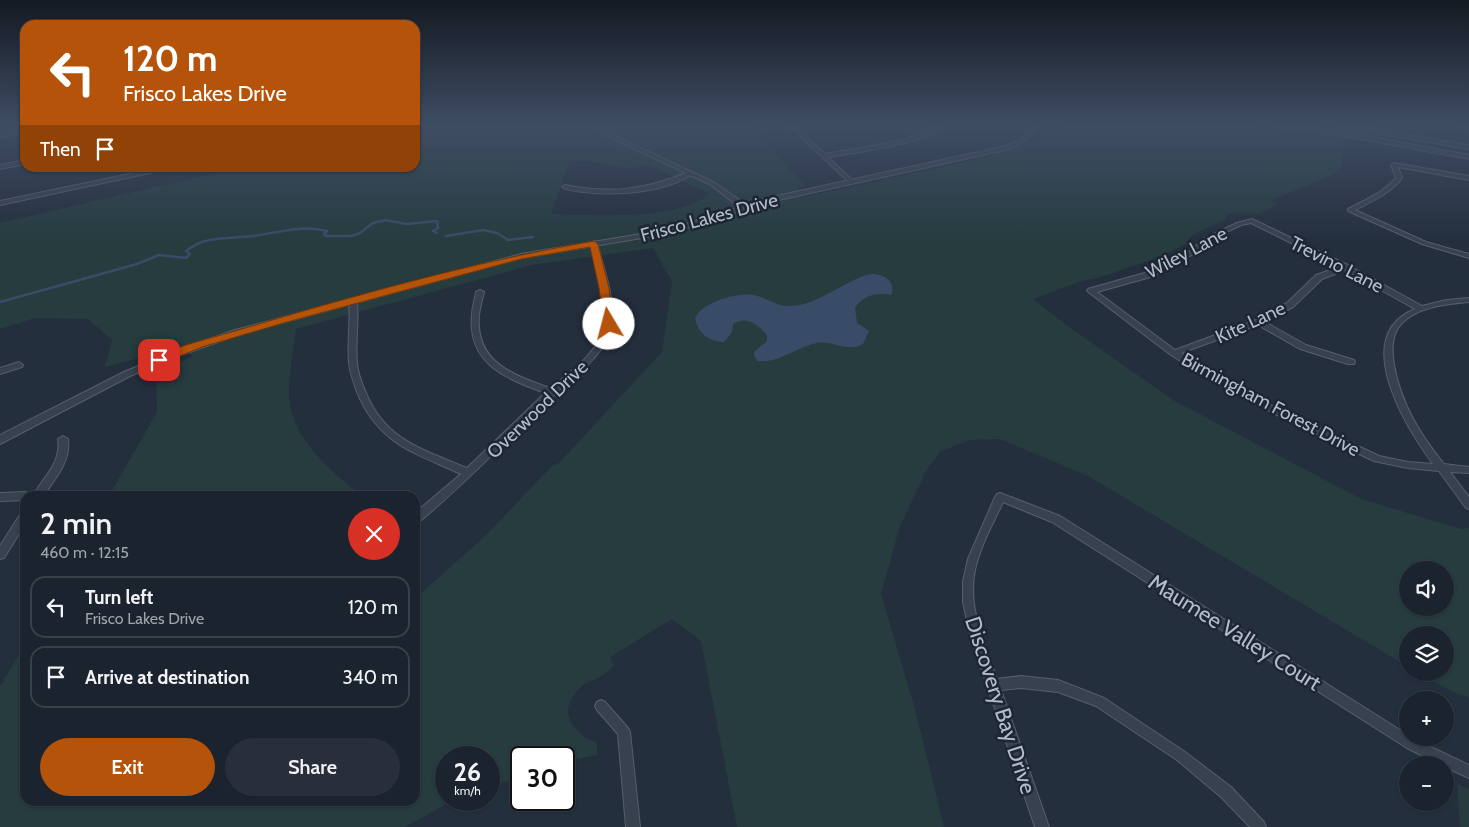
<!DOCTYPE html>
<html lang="en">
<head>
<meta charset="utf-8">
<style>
  body { margin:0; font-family:Cabin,sans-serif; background:#282f3a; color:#f1f3f6; height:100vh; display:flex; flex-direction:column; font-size:19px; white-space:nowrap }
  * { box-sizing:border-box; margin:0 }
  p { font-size:16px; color:#a0a4aa }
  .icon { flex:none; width:28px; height:28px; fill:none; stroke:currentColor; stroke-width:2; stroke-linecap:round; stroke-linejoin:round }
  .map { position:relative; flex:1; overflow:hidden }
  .details { position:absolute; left:20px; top:491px; width:400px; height:315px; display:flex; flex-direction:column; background:#1b232e; border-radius:15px; box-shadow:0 1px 4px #0004,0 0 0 1px #39404a }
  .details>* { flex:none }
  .banner { position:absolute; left:20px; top:20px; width:400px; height:152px; border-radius:15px; box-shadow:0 1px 4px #0004,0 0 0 1px #39404a; background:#b45309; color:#fff; overflow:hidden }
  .buttons { position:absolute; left:1399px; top:561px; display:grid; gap:10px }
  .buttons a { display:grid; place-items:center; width:55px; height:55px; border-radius:50%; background:#1b232e; box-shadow:0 1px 4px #0004,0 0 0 1px #39404a; font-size:25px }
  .speed { position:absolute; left:435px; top:746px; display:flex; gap:10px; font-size:25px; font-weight:700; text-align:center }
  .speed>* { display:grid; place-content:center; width:65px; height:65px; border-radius:50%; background:#1b232e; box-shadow:0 1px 4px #0004,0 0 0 1px #39404a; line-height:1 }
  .speed small { font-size:12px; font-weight:400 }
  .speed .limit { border:2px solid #111; border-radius:8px; background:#fff; color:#111 }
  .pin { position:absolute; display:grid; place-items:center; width:42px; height:42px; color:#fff; margin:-21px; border-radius:10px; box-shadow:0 2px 8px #0006 }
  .me { position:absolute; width:55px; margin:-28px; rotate:352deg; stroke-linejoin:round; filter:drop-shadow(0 0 4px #0008) }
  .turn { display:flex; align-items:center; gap:18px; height:105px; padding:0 20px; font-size:22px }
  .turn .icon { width:65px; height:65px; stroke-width:2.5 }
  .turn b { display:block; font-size:35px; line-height:42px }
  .then { display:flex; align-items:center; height:48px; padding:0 20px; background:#0003; gap:10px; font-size:19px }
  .round { display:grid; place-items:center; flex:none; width:52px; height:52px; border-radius:26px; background:#282f3a }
  .summary { display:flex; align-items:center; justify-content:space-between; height:85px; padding:0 20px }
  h1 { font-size:30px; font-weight:600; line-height:38px }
  .action { display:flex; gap:10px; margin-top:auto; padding:10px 20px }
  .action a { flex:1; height:58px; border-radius:30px; background:#b45309; color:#fff; font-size:20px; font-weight:600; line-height:58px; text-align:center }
  .action a+a { background:#282f3a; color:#f1f3f6 }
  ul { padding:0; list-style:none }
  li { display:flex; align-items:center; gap:15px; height:62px; margin:0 10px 8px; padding:0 10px; border:2px solid #39404a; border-radius:15px }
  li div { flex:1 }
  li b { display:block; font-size:19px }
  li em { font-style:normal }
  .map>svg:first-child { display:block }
  .green { fill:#263c3f; fill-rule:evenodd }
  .water { fill:#394c67 }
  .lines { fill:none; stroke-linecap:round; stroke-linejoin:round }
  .stream { stroke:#394c67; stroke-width:2.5 }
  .minor-casing { stroke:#565f6c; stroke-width:2 }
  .tertiary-casing { stroke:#565f6c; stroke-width:2 }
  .minor { fill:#38414e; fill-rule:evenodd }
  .tertiary { fill:#38414e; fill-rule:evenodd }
  .route { fill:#b45309; stroke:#753606 }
  .labels { text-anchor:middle; stroke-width:5; stroke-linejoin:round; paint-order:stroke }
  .street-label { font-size:19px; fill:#b4bcc9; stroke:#1d2633 }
  .near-street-label { font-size:22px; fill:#b4bcc9; stroke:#1d2633 }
</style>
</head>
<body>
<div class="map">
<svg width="1469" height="827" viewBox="0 0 1469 827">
  <rect width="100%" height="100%" fill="#242f3e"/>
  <g class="green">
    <path d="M415,125H747L806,186L798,187L805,197L988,157L1027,144L1050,132L1072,125H1236L1347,139L1339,172L1272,200L1278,204L1260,214L1229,213L1225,220L1194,234L1185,244L1162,256L1098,278L1081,281L1033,299L1072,329L1173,400L1361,499L1461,529L1469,528V698L1451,691L1419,673L1445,672V635H1408L1407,666L1088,476L1000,439L969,440L940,452L926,471L900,526L881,594L915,709L944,827H737L701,641L672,619L610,657L614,666C609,670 604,675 598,678C593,681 585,682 581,687C556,710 571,733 597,743V755L564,762V758H521V778L489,785V758H446V800H454L405,827H0V687L25,644V801H415V599L485,536L553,465L558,464L662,352L672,281L653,248L532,265L296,329C293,349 290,370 289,390C288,433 324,466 355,490L346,496H109L157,412L156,377L158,372L193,356L181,347L105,367L112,340L88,319L35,318L0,329V223L237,168H415ZM570,161H591L632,169L647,164L710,194C676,221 592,215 551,214ZM1408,570H1445V608H1408Z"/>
    <polygon points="1457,784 1469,789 1469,827 1460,827"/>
  </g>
  <path class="water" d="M870,274C883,273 897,281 891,295C877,292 863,295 855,308L857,323L869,331L863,344C847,353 833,340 817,343C797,347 778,364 757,361L754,355V352L767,341V335C758,325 747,315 733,324L732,332L724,342C710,342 697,333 695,318C702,302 738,292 754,295C767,298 777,307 791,306C819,305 843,281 870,274Z"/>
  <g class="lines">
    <g class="stream">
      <polyline points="446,236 483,230 497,233 508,240 533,237"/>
      <path d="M0,302L137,264L159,255L186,258L190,254L186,251C206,235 230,239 253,236C278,233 303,224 327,231L324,234L326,236H351L360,233L373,223L386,220L406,224L437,221L438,228L433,231L437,233"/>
    </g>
    <g class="minor-casing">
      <g id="minor">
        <path d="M788,125H794L825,154C852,149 879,146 905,139C915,136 938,125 945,125C922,146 859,151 828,157L853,181L854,182L851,184Z"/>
        <polygon points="1453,125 1469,125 1469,129"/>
        <polygon points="25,128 25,132 0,137 0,133"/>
        <polygon points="25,160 25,164 0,169 0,165"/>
        <path d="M1394,163L1469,176V180L1398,167L1402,178C1390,194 1372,201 1355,210L1426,242L1469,254V258L1422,244L1348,211V209C1365,200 1383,193 1396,178L1391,165Z"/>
        <polygon points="158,168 167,168 164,170 0,205 0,201"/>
        <path d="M688,172L693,173C667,193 616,196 584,192C577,191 568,191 562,187L565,185C610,194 646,190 688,172Z"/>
        <path d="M1252,219L1348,265L1422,306L1447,300L1469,298V302C1446,304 1413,307 1398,328C1391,339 1392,353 1394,365C1401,404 1420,434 1444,464L1469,467V473L1450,472L1469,497V509L1466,508L1439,471L1408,468L1374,461L1275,414L1217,384L1171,355L1087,291L1088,289L1148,272L1191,251L1203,239L1237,223ZM1251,223L1339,267L1316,275L1287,303L1256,320L1175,350L1097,292L1154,276L1195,253L1207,241L1241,225ZM1345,270L1415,309C1349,336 1406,427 1433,464L1408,462L1379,456L1281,410L1223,380L1181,353L1258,325L1300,349L1348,364H1354L1355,362L1354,360L1306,345L1265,322L1293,307L1322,279Z"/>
        <path d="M594,241L597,243C603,265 616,303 612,325C610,338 602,349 594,358C582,373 565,383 552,397C507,439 466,483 419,522L415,523V513L461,474C415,453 378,444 357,392C354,383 350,373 349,363C347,343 351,322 349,302L353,300L357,302C359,323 355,343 357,363C358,374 362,384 366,393C385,440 424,450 467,468L545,393C507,379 467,364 472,315C472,307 475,300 476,292L480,290L484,292C482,300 480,307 479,315C475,362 513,375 550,388C564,377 579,367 590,353C597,345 602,336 604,326C609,304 596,265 591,243Z"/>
        <polygon points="19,362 23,365 22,367 0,374 0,368"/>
        <path d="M63,436L68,439C71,462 55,479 43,496H33C43,477 62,463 58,439Z"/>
        <polygon points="25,492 28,493 30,496 25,496 25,500 0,501 0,493"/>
        <path d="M1000,493L1060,516L1408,735V738H1412L1469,765V778L1445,767V765H1441L1407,748L1052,522L1003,502C993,524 980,546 975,570C967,607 985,645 997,679L1021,676L1058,680L1104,698L1185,752L1231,787L1264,822L1266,827H1250L1221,797L1177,760L1096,706L1058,692L1021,688L1001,690L1049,827H1035L970,635L963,602V581L968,559L995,497L997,494Z"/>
        <polygon points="25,512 25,524 4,558 0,559 0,546 21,513"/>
        <polygon points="601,700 605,702 628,728 630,732 640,827 626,827 618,734 597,710 595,706 597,702"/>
      </g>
    </g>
    <g class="tertiary-casing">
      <g id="tertiary">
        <polygon points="584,125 592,125 715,183 745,204 763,199 1006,146 1024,137 1034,125 1040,125 1028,139 1010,149 765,203 672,233 522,258 241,334 178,356 130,376 0,444 0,435 124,372 172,352 235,330 521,254 671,229 739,207 711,185"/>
        <polygon points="1273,125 1289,125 1356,134 1469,155 1469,159 1356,138 1276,127"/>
        <polygon points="1335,125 1349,125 1469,145 1469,149 1338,127"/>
      </g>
    </g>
    <use href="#minor" class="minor"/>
    <use href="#tertiary" class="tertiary"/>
  </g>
  <linearGradient id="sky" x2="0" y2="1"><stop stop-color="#141a22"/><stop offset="0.52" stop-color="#3f4d63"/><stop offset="1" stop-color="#3f4d63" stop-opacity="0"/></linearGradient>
  <rect width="1469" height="241" fill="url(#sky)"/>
  <path class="route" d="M594,241L598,244L609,288L613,326H605L604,324L599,288L590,247L521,259L287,322L202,347L163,363H155L154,360C163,349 219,336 235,331C353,296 473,262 594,241Z"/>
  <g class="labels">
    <g class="street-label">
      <text transform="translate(709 217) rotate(-15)" y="7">Frisco Lakes Drive</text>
      <text transform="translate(1186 252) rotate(-28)" y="7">Wiley Lane</text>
      <text transform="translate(1337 264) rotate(27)" y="7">Trevino Lane</text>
      <text transform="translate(1250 322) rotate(-25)" y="7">Kite Lane</text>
      <text transform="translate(1271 404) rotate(28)" y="7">Birmingham Forest Drive</text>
      <text transform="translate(537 409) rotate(-44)" y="7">Overwood Drive</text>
    </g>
    <g class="near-street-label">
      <text transform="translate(1235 632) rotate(32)" y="8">Maumee Valley Court</text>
      <text transform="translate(1001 705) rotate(72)" y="8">Discovery Bay Drive</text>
    </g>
  </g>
</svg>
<div class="buttons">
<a><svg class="icon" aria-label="sound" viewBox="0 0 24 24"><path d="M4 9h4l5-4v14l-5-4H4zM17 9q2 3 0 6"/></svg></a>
<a><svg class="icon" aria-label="layers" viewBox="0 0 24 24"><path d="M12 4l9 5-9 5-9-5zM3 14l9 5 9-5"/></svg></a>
<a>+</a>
<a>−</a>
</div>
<div class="speed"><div>26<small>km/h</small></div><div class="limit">30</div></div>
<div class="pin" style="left:159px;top:360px;background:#d93025"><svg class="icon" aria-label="arrive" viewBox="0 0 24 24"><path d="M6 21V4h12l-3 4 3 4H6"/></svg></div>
<svg class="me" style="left:609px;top:324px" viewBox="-20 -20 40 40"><circle r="19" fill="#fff"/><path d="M0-13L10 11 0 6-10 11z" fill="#b45309"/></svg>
<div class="banner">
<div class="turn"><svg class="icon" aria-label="left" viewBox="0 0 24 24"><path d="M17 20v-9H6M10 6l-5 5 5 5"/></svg><div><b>120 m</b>Frisco Lakes Drive</div></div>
<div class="then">Then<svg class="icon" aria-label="arrive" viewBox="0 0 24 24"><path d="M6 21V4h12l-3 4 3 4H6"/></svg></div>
</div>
<section class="details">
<div class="summary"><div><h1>2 min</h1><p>460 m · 12:15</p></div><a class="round" style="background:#d93025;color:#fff"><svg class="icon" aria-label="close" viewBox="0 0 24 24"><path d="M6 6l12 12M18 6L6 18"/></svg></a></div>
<ul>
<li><svg class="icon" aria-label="left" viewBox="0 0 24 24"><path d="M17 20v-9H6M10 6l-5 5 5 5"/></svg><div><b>Turn left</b><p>Frisco Lakes Drive</p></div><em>120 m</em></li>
<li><svg class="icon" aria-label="arrive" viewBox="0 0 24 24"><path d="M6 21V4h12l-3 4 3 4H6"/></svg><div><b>Arrive at destination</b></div><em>340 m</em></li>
</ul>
<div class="action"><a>Exit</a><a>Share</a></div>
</section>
</div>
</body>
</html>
